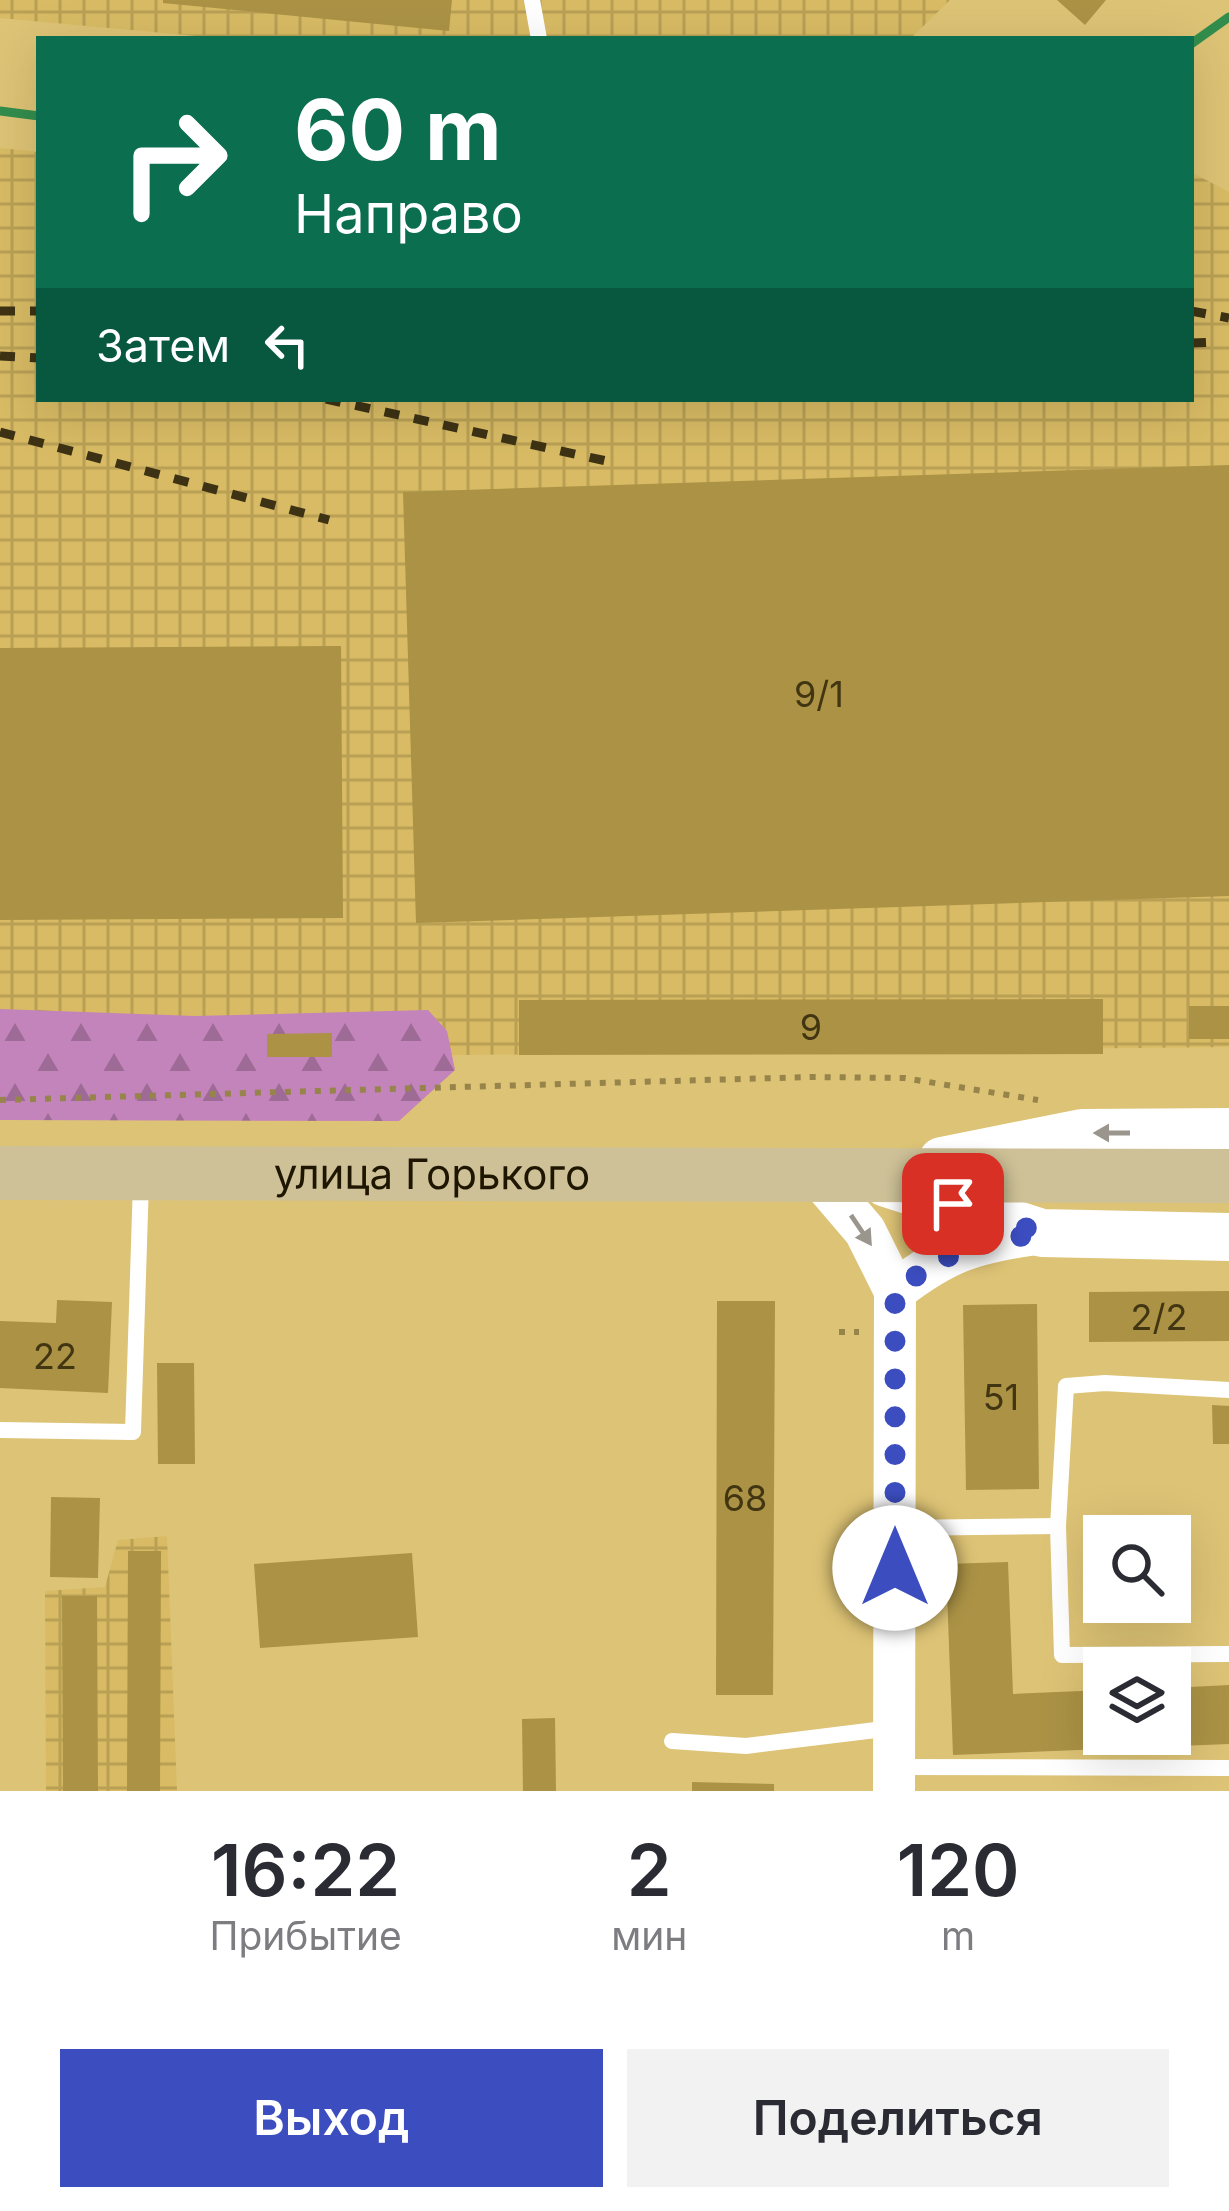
<!DOCTYPE html>
<html lang="ru">
<head>
<meta charset="utf-8">
<style>
  body { margin:0; font-family:Inter,sans-serif; background:#f2f2f3; color:#2b2b33; height:100vh; display:flex; flex-direction:column; font-size:45px; white-space:nowrap }
  * { box-sizing:border-box; margin:0 }
  p { font-size:39px; color:#7c7c81 }
  .icon { flex:none; width:66px; height:66px; fill:none; stroke:currentColor; stroke-width:2; stroke-linecap:round; stroke-linejoin:round }
  .map { position:relative; height:1791px; overflow:hidden }
  .details { display:flex; flex-direction:column; background:#fff; flex:1 }
  .details>* { flex:none }
  .banner { position:absolute; left:36px; top:36px; width:1158px; height:366px; border-radius:0px; box-shadow:0 12px 48px #0002; background:#0b6e4f; color:#fff; overflow:hidden }
  .tools { position:absolute; left:1083px; top:1515px; display:grid; gap:24px }
  .tools a { display:grid; place-items:center; width:108px; height:108px; border-radius:0px; background:#fff; box-shadow:0 12px 48px #0002; font-size:60px }
  .pin { position:absolute; display:grid; place-items:center; width:102px; height:102px; color:#fff; margin:-51px; border-radius:24px; box-shadow:0 6px 18px #0006 }
  .me { position:absolute; width:132px; margin:-66px; rotate:0deg; stroke-linejoin:round; filter:drop-shadow(0 0 9px #0008) }
  .turn { display:flex; align-items:center; gap:42px; height:252px; padding:0 60px; font-size:54px }
  .turn .icon { width:156px; height:156px; stroke-width:2.5 }
  .turn b { display:block; font-size:84px; line-height:102px }
  .then { display:flex; align-items:center; height:114px; padding:0 60px; background:#0003; gap:24px; font-size:45px }
  .eta { display:flex; justify-content:space-evenly; align-items:center; height:204px; text-align:center }
  .eta b { font-size:72px; font-weight:600; line-height:84px }
  .button { display:flex; gap:24px; margin-top:auto; padding:24px 60px }
  .button a { flex:1; height:138px; border-radius:0px; background:#3c4dc0; color:#fff; font-size:48px; font-weight:600; line-height:138px; text-align:center }
  .button a+a { background:#f2f2f3; color:#2b2b33 }
  .map>svg:first-child { display:block }
  .industrial { fill:url(#industrial-grid) }
  .forest { fill:url(#forest-firs) }
  .lines { fill:none; stroke-linecap:round; stroke-linejoin:round }
  .stream { stroke:#328d4c; stroke-width:9 }
  .building { fill:#ab9245 }
  .path { stroke:#97844b; stroke-width:6; stroke-dasharray:6 9; stroke-linecap:butt }
  .service { stroke:#fff; stroke-width:16 }
  .tertiary { stroke:#fff; stroke-width:42 }
  .secondary { stroke:#fff; stroke-width:48 }
  .primary { stroke:#cec197; stroke-width:54 }
  .rail { stroke:#3d3214; stroke-width:9; stroke-dasharray:15 15; stroke-linecap:butt }
  .oneway { fill:#9a968d }
  .route { stroke:#3c4dc0; stroke-width:21; stroke-dasharray:0 37.8 }
  .labels { text-anchor:middle; stroke-width:10; stroke-linejoin:round; paint-order:stroke }
  .number-label { font-size:36px; fill:#413512 }
  .street-label { font-size:42px; fill:#1e1601; stroke:#f2e5bf }
</style>
</head>
<body>
<div class="map">
<svg width="1229" height="1791" viewBox="0 0 1229 1791">
  <defs>
    <pattern id="industrial-grid" width="8" height="8" patternUnits="userSpaceOnUse" patternTransform="scale(3)"><rect width="8" height="8" fill="#d8bb64"/><path d="M0 4h8M4 0v8" fill="none" stroke="#b9a055"/></pattern>
    <pattern id="forest-firs" width="22" height="20" patternUnits="userSpaceOnUse" patternTransform="scale(3)"><rect width="22" height="20" fill="#c383bb"/><path d="M5 1l3.5 6h-7zM16 11l3.5 6h-7z" fill="#9e6a96"/></pattern>
  </defs>
  <rect width="100%" height="100%" fill="#ddc375"/>
  <g class="industrial">
    <polygon points="0,0 950,0 910,39 229,39 0,18"/>
    <polygon points="0,148 39,152 39,399 1191,399 1191,172 1229,192 1229,1047 0,1060"/>
    <polygon points="167,1536 177,1791 46,1791 45,1591 105,1587 118,1540"/>
  </g>
  <polygon class="forest" points="0,1009 195,1016 428,1010 447,1031 455,1070 399,1121 0,1120"/>
  <g class="lines">
    <g class="stream">
      <polyline points="1191,44 1229,17"/>
      <polyline points="0,111 39,116"/>
    </g>
  </g>
  <g class="building">
    <polygon points="163,0 452,0 449,31 163,3"/>
    <polygon points="1057,0 1106,0 1085,25"/>
    <polygon points="1229,465 1229,896 416,923 403,492"/>
    <polygon points="341,646 343,918 0,920 0,648"/>
    <polygon points="1103,999 1103,1054 519,1055 519,1000"/>
    <rect x="1189" y="1006" width="40" height="33"/>
    <polygon points="332,1033 332,1057 267,1057 267,1034"/>
    <polygon points="1229,1291 1229,1341 1089,1342 1089,1292"/>
    <polygon points="57,1300 112,1302 108,1393 0,1388 0,1321 56,1323"/>
    <polygon points="717,1301 775,1301 773,1695 716,1695"/>
    <polygon points="1037,1304 1039,1489 966,1490 963,1305"/>
    <polygon points="157,1363 194,1363 195,1464 158,1464"/>
    <polygon points="1212,1405 1229,1406 1229,1444 1213,1444"/>
    <polygon points="51,1497 100,1498 98,1578 50,1577"/>
    <polygon points="128,1551 161,1551 160,1791 127,1791"/>
    <polygon points="412,1553 418,1637 260,1648 254,1564"/>
    <polygon points="1008,1562 1013,1694 1104,1690 1104,1734 1170,1734 1170,1688 1229,1685 1229,1744 953,1755 946,1564"/>
    <polygon points="62,1596 97,1596 98,1791 63,1791"/>
    <polygon points="555,1718 556,1791 523,1791 522,1719"/>
    <polygon points="692,1782 774,1784 774,1791 692,1791"/>
  </g>
  <g class="lines">
    <g class="path">
      <polyline points="0,1100 812,1077 904,1078 1038,1100"/>
      <polyline points="839,1332 859,1332"/>
    </g>
    <g class="service">
      <polyline points="532,0 539,39"/>
      <polyline points="1229,1390 1105,1383 1066,1386 1058,1526 1062,1655 1229,1654"/>
      <polyline points="0,1430 133,1432 141,1182"/>
      <polyline points="897,1528 1058,1526"/>
      <polyline points="672,1741 746,1746 892,1728"/>
      <polyline points="895,1767 1229,1768"/>
    </g>
    <g class="tertiary">
      <polyline points="818,1176 865,1231 895,1291 894,1791"/>
      <path d="M895,1291C949,1249 975,1243 1042,1233"/>
    </g>
    <g class="secondary">
      <polyline points="942,1161 1082,1133 1229,1132"/>
      <polyline points="886,1183 1042,1233 1229,1237"/>
    </g>
    <path class="primary" id="s1" d="M0,1173L1229,1176"/>
    <g class="rail">
      <polyline points="0,311 39,311"/>
      <polyline points="1191,311 1229,318"/>
      <polyline points="1191,343 1216,342"/>
      <polyline points="0,356 39,358"/>
      <polyline points="326,399 611,462"/>
      <polyline points="0,432 329,520"/>
    </g>
  </g>
  <defs><path id="oneway-solid" d="M-6-.8H1V-3.2L6.5 0L1 3.2V.8H-6Z" transform="scale(3)"/></defs>
  <g class="oneway">
    <use href="#oneway-solid" transform="translate(1112 1133) rotate(180)"/>
    <use href="#oneway-solid" transform="translate(861 1230) rotate(56)"/>
  </g>
  <g class="lines">
    <path class="route" d="M895,1568V1292C949,1249 975,1243 1042,1233L953,1204"/>
  </g>
  <g class="labels">
    <g class="number-label">
      <text x="819" y="707">9/1</text>
      <text x="811" y="1040">9</text>
      <text x="1159" y="1330">2/2</text>
      <text x="55" y="1369">22</text>
      <text x="1001" y="1410">51</text>
      <text x="745" y="1511">68</text>
    </g>
    <g class="street-label">
      <text dy="15" stroke="none"><textPath href="#s1" startOffset="432">улица Горького</textPath></text>
    </g>
  </g>
</svg>
<div class="tools">
<a><svg class="icon" aria-label="search" viewBox="0 0 24 24"><circle cx="10" cy="10" r="6"/><path d="M15 15l6 6"/></svg></a>
<a><svg class="icon" aria-label="layers" viewBox="0 0 24 24"><path d="M12 4l9 5-9 5-9-5zM3 14l9 5 9-5"/></svg></a>
</div>
<div class="pin" style="left:953px;top:1204px;background:#d93025"><svg class="icon" aria-label="arrive" viewBox="0 0 24 24"><path d="M6 21V4h12l-3 4 3 4H6"/></svg></div>
<svg class="me" style="left:895px;top:1568px" viewBox="-20 -20 40 40"><circle r="19" fill="#fff"/><path d="M0-13L10 11 0 6-10 11z" fill="#3c4dc0"/></svg>
<div class="banner">
<div class="turn"><svg class="icon" aria-label="right" viewBox="0 0 24 24"><path d="M7 20v-9h11M14 6l5 5-5 5"/></svg><div><b>60 m</b>Направо</div></div>
<div class="then">Затем<svg class="icon" aria-label="left" viewBox="0 0 24 24"><path d="M17 20v-9H6M10 6l-5 5 5 5"/></svg></div>
</div>
</div>
<section class="details">
<div class="eta">
<div><b>16:22</b><p>Прибытие</p></div>
<div><b>2</b><p>мин</p></div>
<div><b>120</b><p>m</p></div>
</div>
<div class="button"><a>Выход</a><a>Поделиться</a></div>
</section>
</body>
</html>
